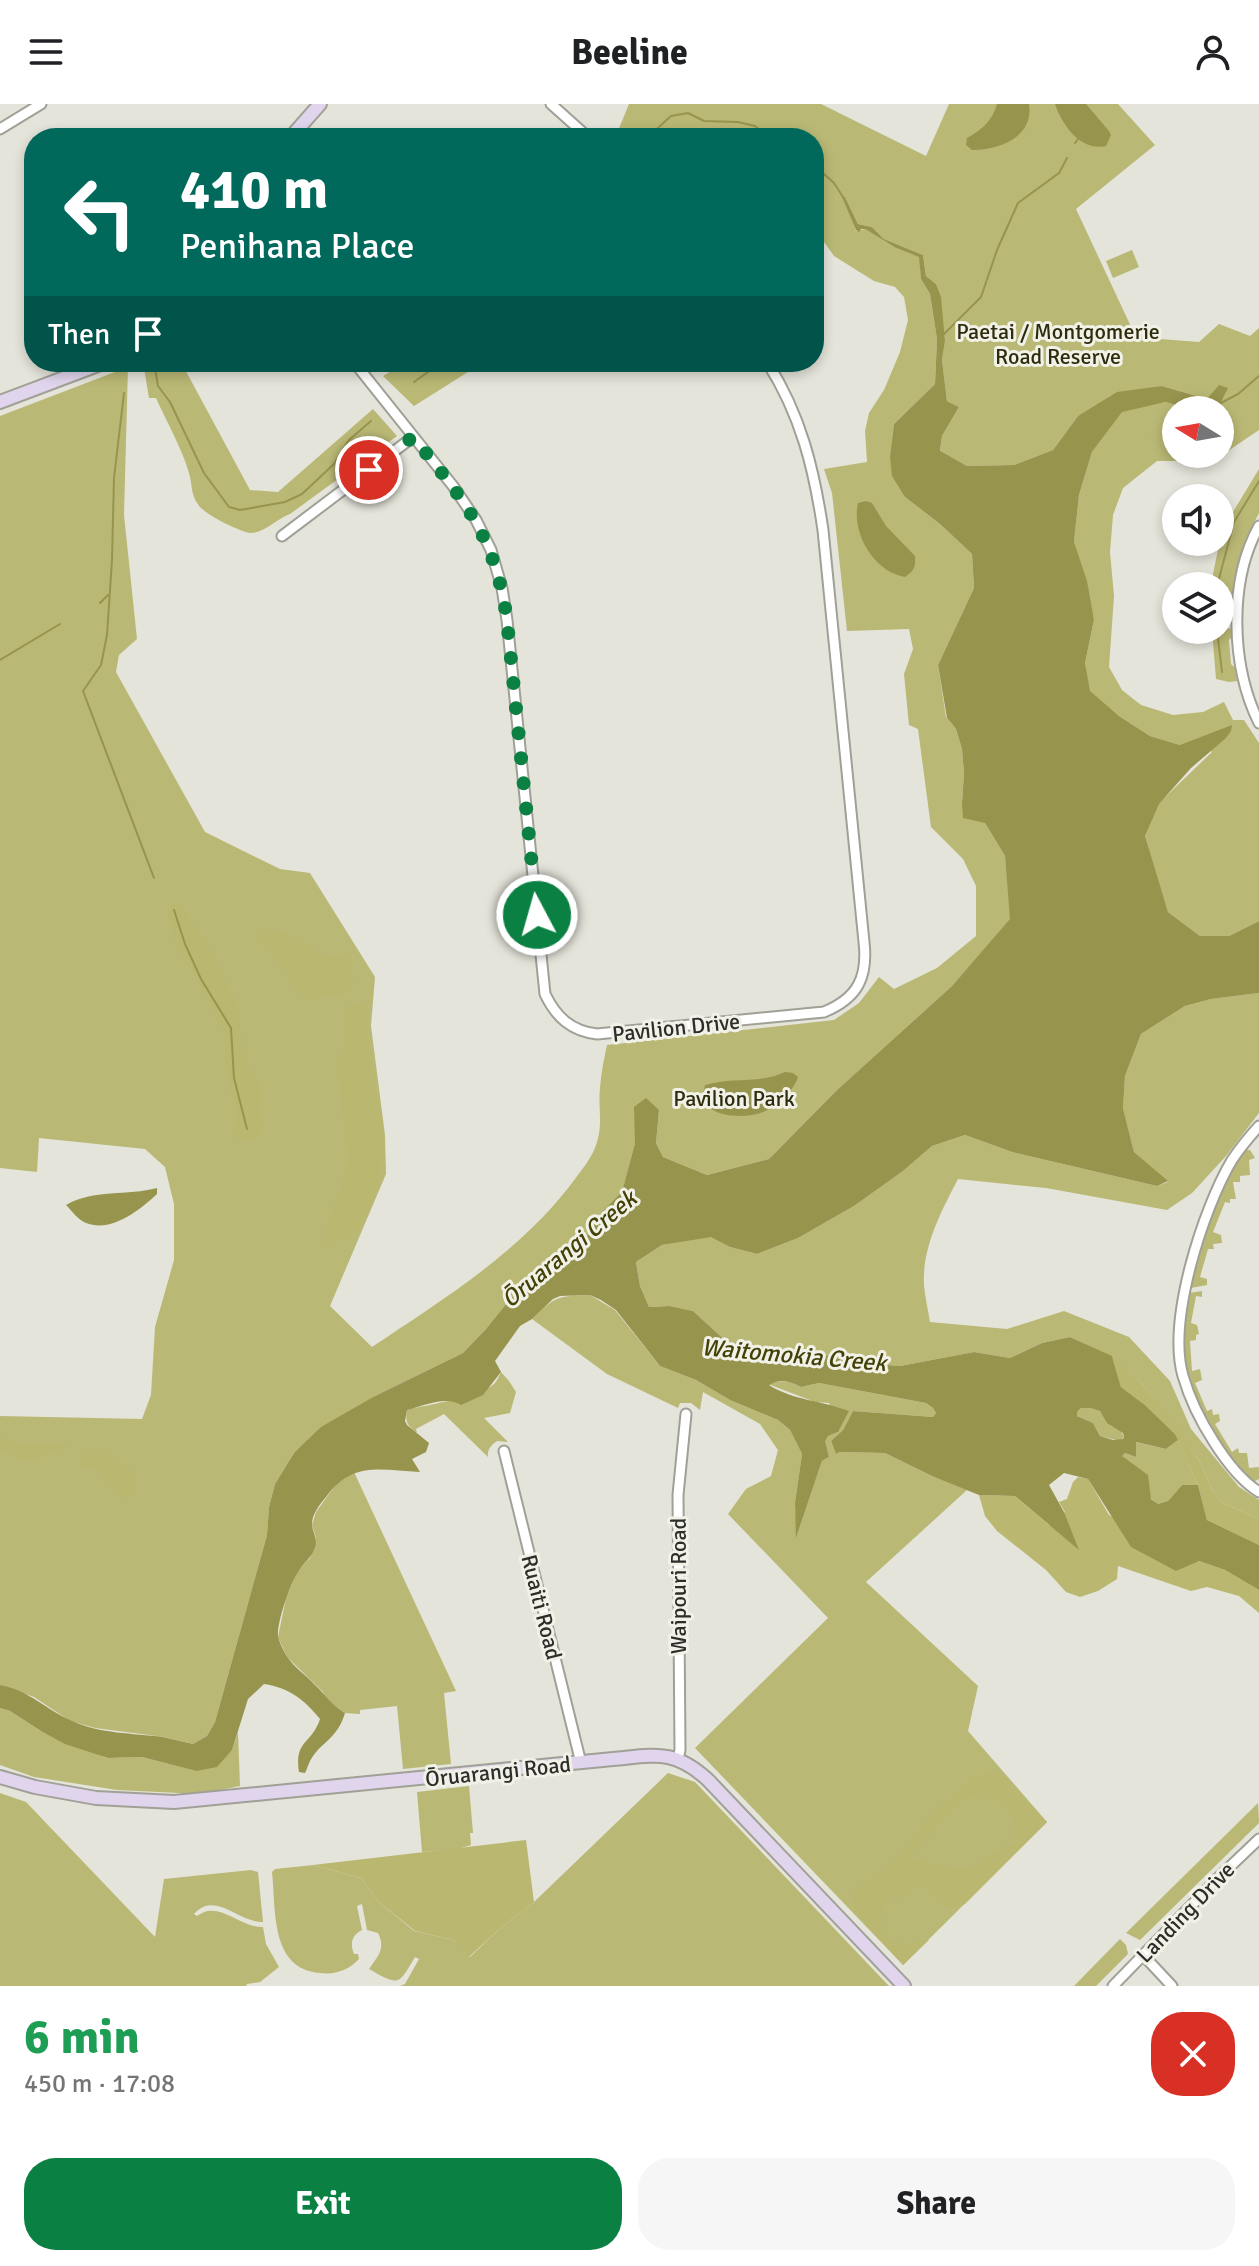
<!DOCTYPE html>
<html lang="en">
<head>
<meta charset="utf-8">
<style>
  body { margin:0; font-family:Signika,sans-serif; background:#f6f6f6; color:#202124; height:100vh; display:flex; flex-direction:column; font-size:30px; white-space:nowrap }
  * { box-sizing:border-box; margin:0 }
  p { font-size:26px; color:#757577 }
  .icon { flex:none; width:44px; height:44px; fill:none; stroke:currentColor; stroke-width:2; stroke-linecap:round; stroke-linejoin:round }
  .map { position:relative; height:1882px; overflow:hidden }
  .drawer { display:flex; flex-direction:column; background:#fff; flex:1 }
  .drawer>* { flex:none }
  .top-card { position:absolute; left:24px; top:24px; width:800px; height:244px; border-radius:32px; box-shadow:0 4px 12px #0003; background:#00695c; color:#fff; overflow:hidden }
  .needle { width:52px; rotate:281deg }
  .controls { position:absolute; left:1162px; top:292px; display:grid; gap:16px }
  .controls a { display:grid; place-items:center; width:72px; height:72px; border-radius:50%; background:#fff; box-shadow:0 4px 12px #0003; font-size:40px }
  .pin { position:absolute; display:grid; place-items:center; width:68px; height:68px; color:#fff; margin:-34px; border:4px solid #fff; border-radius:50%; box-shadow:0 2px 8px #0007 }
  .me { position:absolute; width:88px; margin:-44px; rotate:354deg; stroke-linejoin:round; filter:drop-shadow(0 0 6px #0008) }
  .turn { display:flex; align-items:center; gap:28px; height:168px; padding:0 24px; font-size:36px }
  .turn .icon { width:104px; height:104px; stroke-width:2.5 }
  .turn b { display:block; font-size:56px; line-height:68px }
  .then { display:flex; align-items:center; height:76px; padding:0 24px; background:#0003; gap:16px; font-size:30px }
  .round { display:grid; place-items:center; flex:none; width:84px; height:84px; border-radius:32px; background:#f6f6f6 }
  .overview { display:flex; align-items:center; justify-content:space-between; height:136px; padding:0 24px }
  h1 { font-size:48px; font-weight:800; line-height:60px; color:#1e9e55 }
  .cta { display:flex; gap:16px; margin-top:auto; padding:16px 24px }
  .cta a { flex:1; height:92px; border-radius:32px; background:#0b8043; color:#fff; font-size:32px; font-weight:800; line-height:92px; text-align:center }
  .cta a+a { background:#f6f6f6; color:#202124 }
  header { display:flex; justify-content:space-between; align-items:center; height:104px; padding:0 24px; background:#fff; font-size:36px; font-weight:800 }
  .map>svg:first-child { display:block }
  .green { fill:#bab875 }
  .forest { fill:#bab770; fill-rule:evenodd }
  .water { fill:#97944e; fill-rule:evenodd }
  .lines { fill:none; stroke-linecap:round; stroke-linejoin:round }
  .stream { stroke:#97944e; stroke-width:2 }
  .street-casing { stroke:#a0a097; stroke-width:13 }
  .secondary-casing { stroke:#a0a097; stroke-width:16 }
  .street { stroke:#fff; stroke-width:9 }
  .secondary { stroke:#e1d5ed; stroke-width:12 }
  .route { stroke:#0b8043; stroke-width:14; stroke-dasharray:0 25.2 }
  .labels { text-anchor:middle; stroke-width:6; stroke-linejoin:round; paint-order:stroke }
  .park-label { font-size:22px; fill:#2d2c0c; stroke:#f1f1e7 }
  .street-label { font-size:22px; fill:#2d2d29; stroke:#f1f1e7 }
  .water-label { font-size:24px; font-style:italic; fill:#444107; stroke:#f1f1e7 }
</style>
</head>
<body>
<header><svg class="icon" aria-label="menu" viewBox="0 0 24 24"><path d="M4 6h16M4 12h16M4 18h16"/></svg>Beeline<svg class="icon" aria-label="person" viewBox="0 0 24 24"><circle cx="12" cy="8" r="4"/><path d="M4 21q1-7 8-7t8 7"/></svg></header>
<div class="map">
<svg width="1259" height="1882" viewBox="0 0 1259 1882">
  <rect width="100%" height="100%" fill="#e4e4da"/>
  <g class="green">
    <path d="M629,0H821L926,52L949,0H1118L1155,41L1076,105L1134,229L1160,227V235L1199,238L1219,220L1250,232L1259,224V326L1225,349L1220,350V306H1217L1207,295L1162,282L1078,312L1053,346L1014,361L967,362L940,348L942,332L959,303L947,297L942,256L945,236L936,180L926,172L923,151L884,135L872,123L858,120L845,93L856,127L865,125L896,144L920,153L921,175L930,190L937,235L935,280L894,320L890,352L905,393L940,420L972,450L974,484L938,561L946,613L956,625L962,645L964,669L962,699L985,719L1005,752L1011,815L952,882L837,986L769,1055L707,1071L663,1053L656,1039L659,1006L635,1003V1039L622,1089L595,1115L589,1130L559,1151L511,1194L486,1225L463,1249L375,1292L294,1349L275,1380L269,1403L267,1431L215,1618L207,1632L193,1640L164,1633L95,1624L70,1617L34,1593L0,1581V1312L142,1315L151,1291L155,1223L174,1156V1100L165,1063L145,1045L39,1034L37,1068L0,1064V312L128,263L124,411L137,535L119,551L116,568L205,728L280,765L310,769L375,873L371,922L385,1031L386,1070L330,1202L372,1243C445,1194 522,1147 575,1075C583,1064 593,1052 597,1038C603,1019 598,1003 600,984C601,969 604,955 607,941L834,916L859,899L879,873L894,885L937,864L976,832V782L963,755L931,723L918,625L909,621L904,570L913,545L909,525L847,527L832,389L824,365L867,358L865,327L869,309L884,286L900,248L908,216L904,193L895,183L874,177L834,152L814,124V34H615Z"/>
    <polygon points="1132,146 1139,163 1113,174 1106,157"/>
    <path d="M143,258H181L250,386L278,388L373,305L397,332L290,410C278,414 264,429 251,429C240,428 209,412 201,404C190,392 193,382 189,369C183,347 166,316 156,294H149Z"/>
    <polygon points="406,258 484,258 414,302 383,272"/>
    <polygon points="1166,298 1191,306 1176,306 1176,350 1219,350 1187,357 1157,357 1123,384 1113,411 1110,448 1114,492 1109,563 1122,586 1141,601 1173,611 1203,608 1224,598 1233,616 1244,616 1259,639 1259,817 1229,832 1200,832 1168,808 1156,771 1145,732 1158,700 1212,648 1209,645 1180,641 1150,632 1119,612 1089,587 1085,559 1094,516 1074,438 1079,391 1092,348 1122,307"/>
    <polygon points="1259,365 1259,409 1248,431 1232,498 1228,501 1228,524 1231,525 1231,534 1229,536 1231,560 1235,564 1237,577 1229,578 1216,575 1212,526 1220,526 1220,482 1211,482 1211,480 1222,426"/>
    <path d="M1259,889V1009L1226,1052L1192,1089L1167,1106L1046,1084L958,1075C941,1108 922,1143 924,1181C925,1193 928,1206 930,1218L1007,1225L1064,1207L1129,1233L1170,1277L1191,1325L1239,1383L1259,1396V1415L1223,1399L1212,1386L1199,1356L1143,1281L1111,1252L1070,1233L1042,1239L1010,1254L974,1248L900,1262L850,1258L808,1246L757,1247L728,1239L693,1207L670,1202L649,1203L640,1182L636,1158L662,1141L711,1132L730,1143L757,1150L798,1134L854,1102L903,1067L932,1042L965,1031L1012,1048L1157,1082L1168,1078L1134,1048L1123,1004L1125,972L1141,930L1185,902L1211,895Z"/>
    <path d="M1246,1046H1250L1255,1054L1249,1056L1250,1071L1240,1072V1078H1233L1236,1095H1230V1099L1225,1098L1213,1128L1221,1131L1222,1139L1213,1140L1214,1145H1208L1200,1173L1207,1175V1181L1191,1184C1201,1140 1218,1080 1246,1046Z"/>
    <path d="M1202,1187V1193L1196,1192L1191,1219L1197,1221L1199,1230L1196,1231V1236L1190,1237L1192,1267L1200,1265L1202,1276L1195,1279L1207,1307L1212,1305L1213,1311L1219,1310L1220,1317L1215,1320L1232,1348L1238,1344L1239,1349H1247L1249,1364L1259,1363V1375L1253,1378C1239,1368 1231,1355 1221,1341C1184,1288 1178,1252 1189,1189Z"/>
    <path d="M590,1191L615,1206L660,1262L696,1276L730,1296L778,1316L790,1326L802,1350L795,1399L797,1431L822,1357L829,1353L824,1337L828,1332L838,1328L829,1299L815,1298L768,1280C782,1276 788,1276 801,1283L819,1279L926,1299L933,1304L936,1309L933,1313L853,1307L843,1326L831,1337L836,1350L840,1348L885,1349L934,1373L967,1386L866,1478L978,1582L968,1627L1047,1718L903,1861L695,1644L828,1514L728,1410L746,1385L771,1372L778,1346L760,1320L703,1288L700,1306L691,1299H680L678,1304L607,1270L532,1215C556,1192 557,1192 590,1191Z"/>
    <path d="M501,1268L509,1277L516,1288L510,1309L484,1314L508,1338L497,1337C491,1341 487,1346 488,1353L444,1310L416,1325L417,1329C407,1321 405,1318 407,1306C428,1300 479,1294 494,1280C497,1277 499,1272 501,1268Z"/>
    <path d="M1081,1304H1090L1100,1307C1107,1316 1108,1322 1120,1325L1124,1333L1120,1337L1100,1332L1093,1319L1077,1312V1308Z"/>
    <path d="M1178,1336L1198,1381H1182L1168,1397L1158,1400C1142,1390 1137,1365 1121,1351L1125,1349L1136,1353L1135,1338L1166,1345Z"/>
    <polygon points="354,1368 456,1587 444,1589 451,1660 403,1665 397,1602 360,1606 360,1610 345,1609 330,1600 322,1587 287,1553 278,1533 286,1494 298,1466 310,1454 316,1434 312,1421 316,1408 339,1376"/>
    <polygon points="0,1604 10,1607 41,1627 107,1654 142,1653 196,1667 232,1646 238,1628 240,1682 200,1690 117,1686 34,1673 0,1661"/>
    <path d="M668,1669L695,1678L889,1882H400L405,1880L419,1855L415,1853C398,1882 399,1882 369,1865C378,1852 386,1845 378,1829L367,1826L362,1800L357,1802L362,1826C351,1832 350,1840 354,1850H358L359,1855C349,1866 335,1871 320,1869C270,1865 276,1806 272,1768L275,1765L313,1761L361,1774L379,1798L414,1827L454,1836L470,1853L498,1826L534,1798Z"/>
    <polygon points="469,1682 473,1729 470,1729 471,1741 458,1745 422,1748 417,1688"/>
    <path d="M0,1689L26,1698L155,1833L164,1775L251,1766L258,1768L263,1818C239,1819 215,1786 194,1810L197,1812C218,1795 240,1824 263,1823L266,1840L279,1863L260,1878L247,1880L246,1882H0Z"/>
    <polygon points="1258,1699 1259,1719 1140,1836 1126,1829"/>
    <polygon points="1120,1835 1126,1841 1128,1850 1096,1882 1074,1882"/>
  </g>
  <g class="forest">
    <polygon points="173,800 180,802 186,809 197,828 209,842 238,905 242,948 258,978 261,993 258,1008 262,1021 258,1033 254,1036 248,1037 237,1033 234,1028 237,1006 228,979 224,927 206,890 177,842 167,805"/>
    <polygon points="261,825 275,826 286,830 326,852 341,852 348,857 354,876 348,887 337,893 322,893 315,896 307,895 296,888 287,866 280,862 269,843 258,836 256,833"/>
    <polygon points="354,899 367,903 368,933 382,1022 382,1053 374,1092 355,1131 326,1140 328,1121 345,1072 349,1051 341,1003 337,956 347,940 345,908"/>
    <polygon points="1112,1252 1143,1281 1176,1324 1199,1356 1212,1386 1223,1399 1259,1415 1259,1441 1207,1416 1198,1381 1175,1330 1145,1301 1121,1283"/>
    <polygon points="0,1333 20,1339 70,1340 32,1356 19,1354 0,1346"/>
    <polygon points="93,1345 103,1347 135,1371 137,1386 122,1395 94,1363 80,1363 81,1352"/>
    <polygon points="1078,1373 1088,1375 1109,1411 1199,1457 1225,1466 1259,1486 1259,1509 1239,1492 1207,1483 1191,1487 1118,1462 1117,1475 1098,1487 1080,1493 1066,1488 1046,1466 997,1427 985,1412 979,1391 1015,1392 1049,1421 1065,1408 1059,1398 1067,1395 1073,1378"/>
    <path d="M994,1666L1047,1718L965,1800L948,1804L925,1782H914L903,1792L886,1794L880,1814L882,1830C899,1843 909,1841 929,1836L903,1861L855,1807L852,1790L895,1756L911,1740L929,1715L974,1673H981ZM984,1688C1010,1696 1013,1711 1016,1737L966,1766L925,1759L912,1755L913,1748L960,1697Z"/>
    <polygon points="526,1736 534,1798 498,1826 469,1853 454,1836 415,1827 379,1798 361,1774 313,1761"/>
  </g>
  <g class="water">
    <path d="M997,0H1029C1034,33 1000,46 972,46L966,41L967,34C983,25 992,17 997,0Z"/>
    <path d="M1055,0H1086L1109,27L1111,31L1106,42C1081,48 1062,21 1055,0Z"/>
    <path d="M842,93H845L858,120L872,123L884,135L923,151L926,172L936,180L941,193L945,237L942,256L947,297L959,303L942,332L940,347L967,362L1014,361L1053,346L1078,312L1117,288L1162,282L1207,295L1219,281L1228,284L1217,306H1191L1166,298L1122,308L1092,348L1079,391L1074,438L1087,477L1094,516L1085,559L1090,587L1119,612L1150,632L1180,641L1232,621L1231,627L1226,634L1191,664L1159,700L1145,732L1168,808L1200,832H1229L1259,817V889L1211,895L1185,902L1141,930L1125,972L1123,1004L1134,1048L1168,1077L1157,1082L1012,1048L965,1031L932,1042L903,1067L854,1102L798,1134L757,1150L730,1143L711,1133L662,1141L636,1158L640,1182L649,1203L670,1202L693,1207L728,1239L757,1247L808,1246L850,1258L900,1262L974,1248L1010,1254L1042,1239L1070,1233L1112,1252L1121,1283L1145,1301L1175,1330L1178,1336L1166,1345L1136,1338V1353L1125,1349L1122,1352L1148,1371L1151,1395L1158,1400L1168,1397L1182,1381H1198L1207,1416L1259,1441V1486L1225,1466L1199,1457L1176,1467L1131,1443L1088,1375L1064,1369L1049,1381L1064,1408L1079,1446L1015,1392L979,1391L934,1373L885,1349L840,1348L836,1350L831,1337L843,1326L853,1307L933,1313L936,1309L933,1304L926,1299L819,1279L801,1283C789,1277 781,1274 769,1281C792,1296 823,1297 849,1307L838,1328L828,1332L825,1337L829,1353L822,1357L796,1434L795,1399L802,1350L790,1326L778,1316L730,1296L696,1276L660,1262L616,1206L601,1196L590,1191L560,1192L553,1195L532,1215L520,1222L495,1257L501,1268L483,1291L461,1301C447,1291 422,1302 407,1306L405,1317L407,1321L429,1339L426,1348L412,1355L420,1368C380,1366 352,1357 326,1393C320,1400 312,1410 312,1420C312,1428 318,1434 315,1443C312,1454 303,1459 298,1468C290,1480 277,1518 278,1532C279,1538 285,1550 288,1554C295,1564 306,1571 314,1580C327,1592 329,1599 345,1609C337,1636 321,1637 310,1657C308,1661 307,1665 305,1669L299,1668C294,1636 312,1640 320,1615C304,1595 289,1584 264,1580L248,1595L232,1646L217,1663L196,1667L142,1653L108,1654L65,1640L41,1627L10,1607L0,1604V1581C31,1587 46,1606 72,1617C101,1630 132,1629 163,1633C173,1635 183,1638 193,1640L207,1632L215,1618L267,1431L269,1403L275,1380L294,1349L321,1323L375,1292L463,1249L486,1225L511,1194L559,1151L589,1130L595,1115L622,1088L635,1039L634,1003L646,994L659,1006L656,1039L663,1053L707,1071L769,1055L837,986L952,882L1010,815L1005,752L985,719L963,714L962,699L964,669L962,645L956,625L947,614L938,561L974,484L972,450L940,420L905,393L892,372L890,352L894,320L935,280L937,235L930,190L921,175L919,153L896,144L865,125H861L859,128L856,126ZM1081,1304H1090L1100,1307L1107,1319L1123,1329L1124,1333L1123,1335L1113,1336L1100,1332L1093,1319L1077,1312V1308Z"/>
    <path d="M866,397L872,399L886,422L915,452C916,463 914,467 905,473C874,468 851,429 858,399Z"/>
    <path d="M785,968L793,969L798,973C793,989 773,1006 757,1010C735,1015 696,1012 705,981C731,973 760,980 785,968Z"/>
    <path d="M157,1084V1090C140,1106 111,1129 86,1119C78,1116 72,1107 66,1101C93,1085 128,1092 157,1084Z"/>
  </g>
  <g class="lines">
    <g class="stream">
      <polyline points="647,34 671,12 688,9 704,17 738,18 755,22 769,34"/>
      <polyline points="1075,39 1078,35"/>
      <polyline points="814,61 834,79 843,93"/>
      <polyline points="943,231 981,193 997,146 1018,99 1059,69 1067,54"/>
      <polyline points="154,258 158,282 170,298 204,369 229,403 240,406 285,398 302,390 334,360 349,336 371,317"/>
      <polyline points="414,278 442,258"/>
      <polyline points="124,289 114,374 112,456 107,531 101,561 83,587 154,774"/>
      <polyline points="1221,299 1238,290 1259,272"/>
      <polyline points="1217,482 1234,418 1259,377"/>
      <polyline points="100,499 108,491"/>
      <polyline points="1217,526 1222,568"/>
      <polyline points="0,556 60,520"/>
      <polyline points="174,806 185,840 201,875 231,924 234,974 247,1025"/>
    </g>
    <g class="street-casing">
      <g id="street">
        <polyline points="551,0 589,34"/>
        <polyline points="0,25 41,0"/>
        <path d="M354,258L453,382L476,416L491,446L502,484L507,516L545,890C556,913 571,927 597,930L824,908C858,894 868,873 864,838L823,426C814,365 801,311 767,258"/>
        <path d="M1259,422C1228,478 1231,562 1259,619"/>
        <polyline points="282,432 413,333"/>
        <path d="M1259,1022C1249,1033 1240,1044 1232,1056C1203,1105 1167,1216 1183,1272C1190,1296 1201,1318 1214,1338C1226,1357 1240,1376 1259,1388"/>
        <polyline points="504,1347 581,1659"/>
        <polyline points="678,1655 680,1646 678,1391 686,1310"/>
        <polyline points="1143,1851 1172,1882"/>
        <polyline points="1113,1882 1218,1774 1259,1735"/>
      </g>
    </g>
    <g class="secondary-casing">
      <g id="secondary">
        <polyline points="290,34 320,0"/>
        <polyline points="0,298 106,258"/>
        <path d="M0,1673L35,1683L96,1694L174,1698L613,1655C656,1651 674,1645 708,1676L904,1882"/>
      </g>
    </g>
    <use href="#street" class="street"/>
    <use href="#secondary" class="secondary"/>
  </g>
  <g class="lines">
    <path class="route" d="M369,366L413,333C465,397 495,432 507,516L537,811"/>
  </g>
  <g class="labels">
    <g class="park-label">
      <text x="1058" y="235">Paetai / Montgomerie<tspan x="1058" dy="25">Road Reserve</tspan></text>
      <text x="734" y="1002">Pavilion Park</text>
    </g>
    <g class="street-label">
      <text transform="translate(676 923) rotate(-6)" y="8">Pavilion Drive</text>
      <text transform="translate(678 1482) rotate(-90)" y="8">Waipouri Road</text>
      <text transform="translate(542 1503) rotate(76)" y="8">Ruaiti Road</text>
      <text transform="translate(498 1667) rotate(-6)" y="8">Ōruarangi Road</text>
      <text transform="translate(1185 1808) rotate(-46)" y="8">Landing Drive</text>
    </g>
    <g class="water-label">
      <text transform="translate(569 1145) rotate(-40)" y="8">Ōruarangi Creek</text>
      <text transform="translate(794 1251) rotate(5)" y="8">Waitomokia Creek</text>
    </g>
  </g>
</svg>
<div class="controls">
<a><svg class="needle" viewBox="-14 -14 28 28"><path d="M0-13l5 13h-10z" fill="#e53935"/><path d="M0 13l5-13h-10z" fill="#757577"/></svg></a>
<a><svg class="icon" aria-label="sound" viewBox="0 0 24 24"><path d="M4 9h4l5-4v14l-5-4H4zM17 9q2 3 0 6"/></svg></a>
<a><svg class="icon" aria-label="layers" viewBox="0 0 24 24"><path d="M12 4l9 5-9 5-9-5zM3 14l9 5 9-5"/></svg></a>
</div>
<div class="pin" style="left:369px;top:366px;background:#d93025"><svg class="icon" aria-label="arrive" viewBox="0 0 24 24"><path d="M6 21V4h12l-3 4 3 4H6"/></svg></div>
<svg class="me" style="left:537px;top:811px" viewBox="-20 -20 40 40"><circle r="17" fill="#0b8043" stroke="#fff" stroke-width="3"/><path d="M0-11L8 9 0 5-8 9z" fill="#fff"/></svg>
<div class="top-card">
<div class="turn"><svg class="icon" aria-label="left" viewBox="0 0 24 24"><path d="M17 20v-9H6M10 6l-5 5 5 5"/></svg><div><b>410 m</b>Penihana Place</div></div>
<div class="then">Then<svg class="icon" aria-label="arrive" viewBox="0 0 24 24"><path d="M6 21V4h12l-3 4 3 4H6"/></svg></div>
</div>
</div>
<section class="drawer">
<div class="overview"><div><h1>6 min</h1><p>450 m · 17:08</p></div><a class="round" style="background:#d93025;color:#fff"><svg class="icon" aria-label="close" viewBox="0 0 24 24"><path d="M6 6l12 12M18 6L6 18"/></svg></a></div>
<div class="cta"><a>Exit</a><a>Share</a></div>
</section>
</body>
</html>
